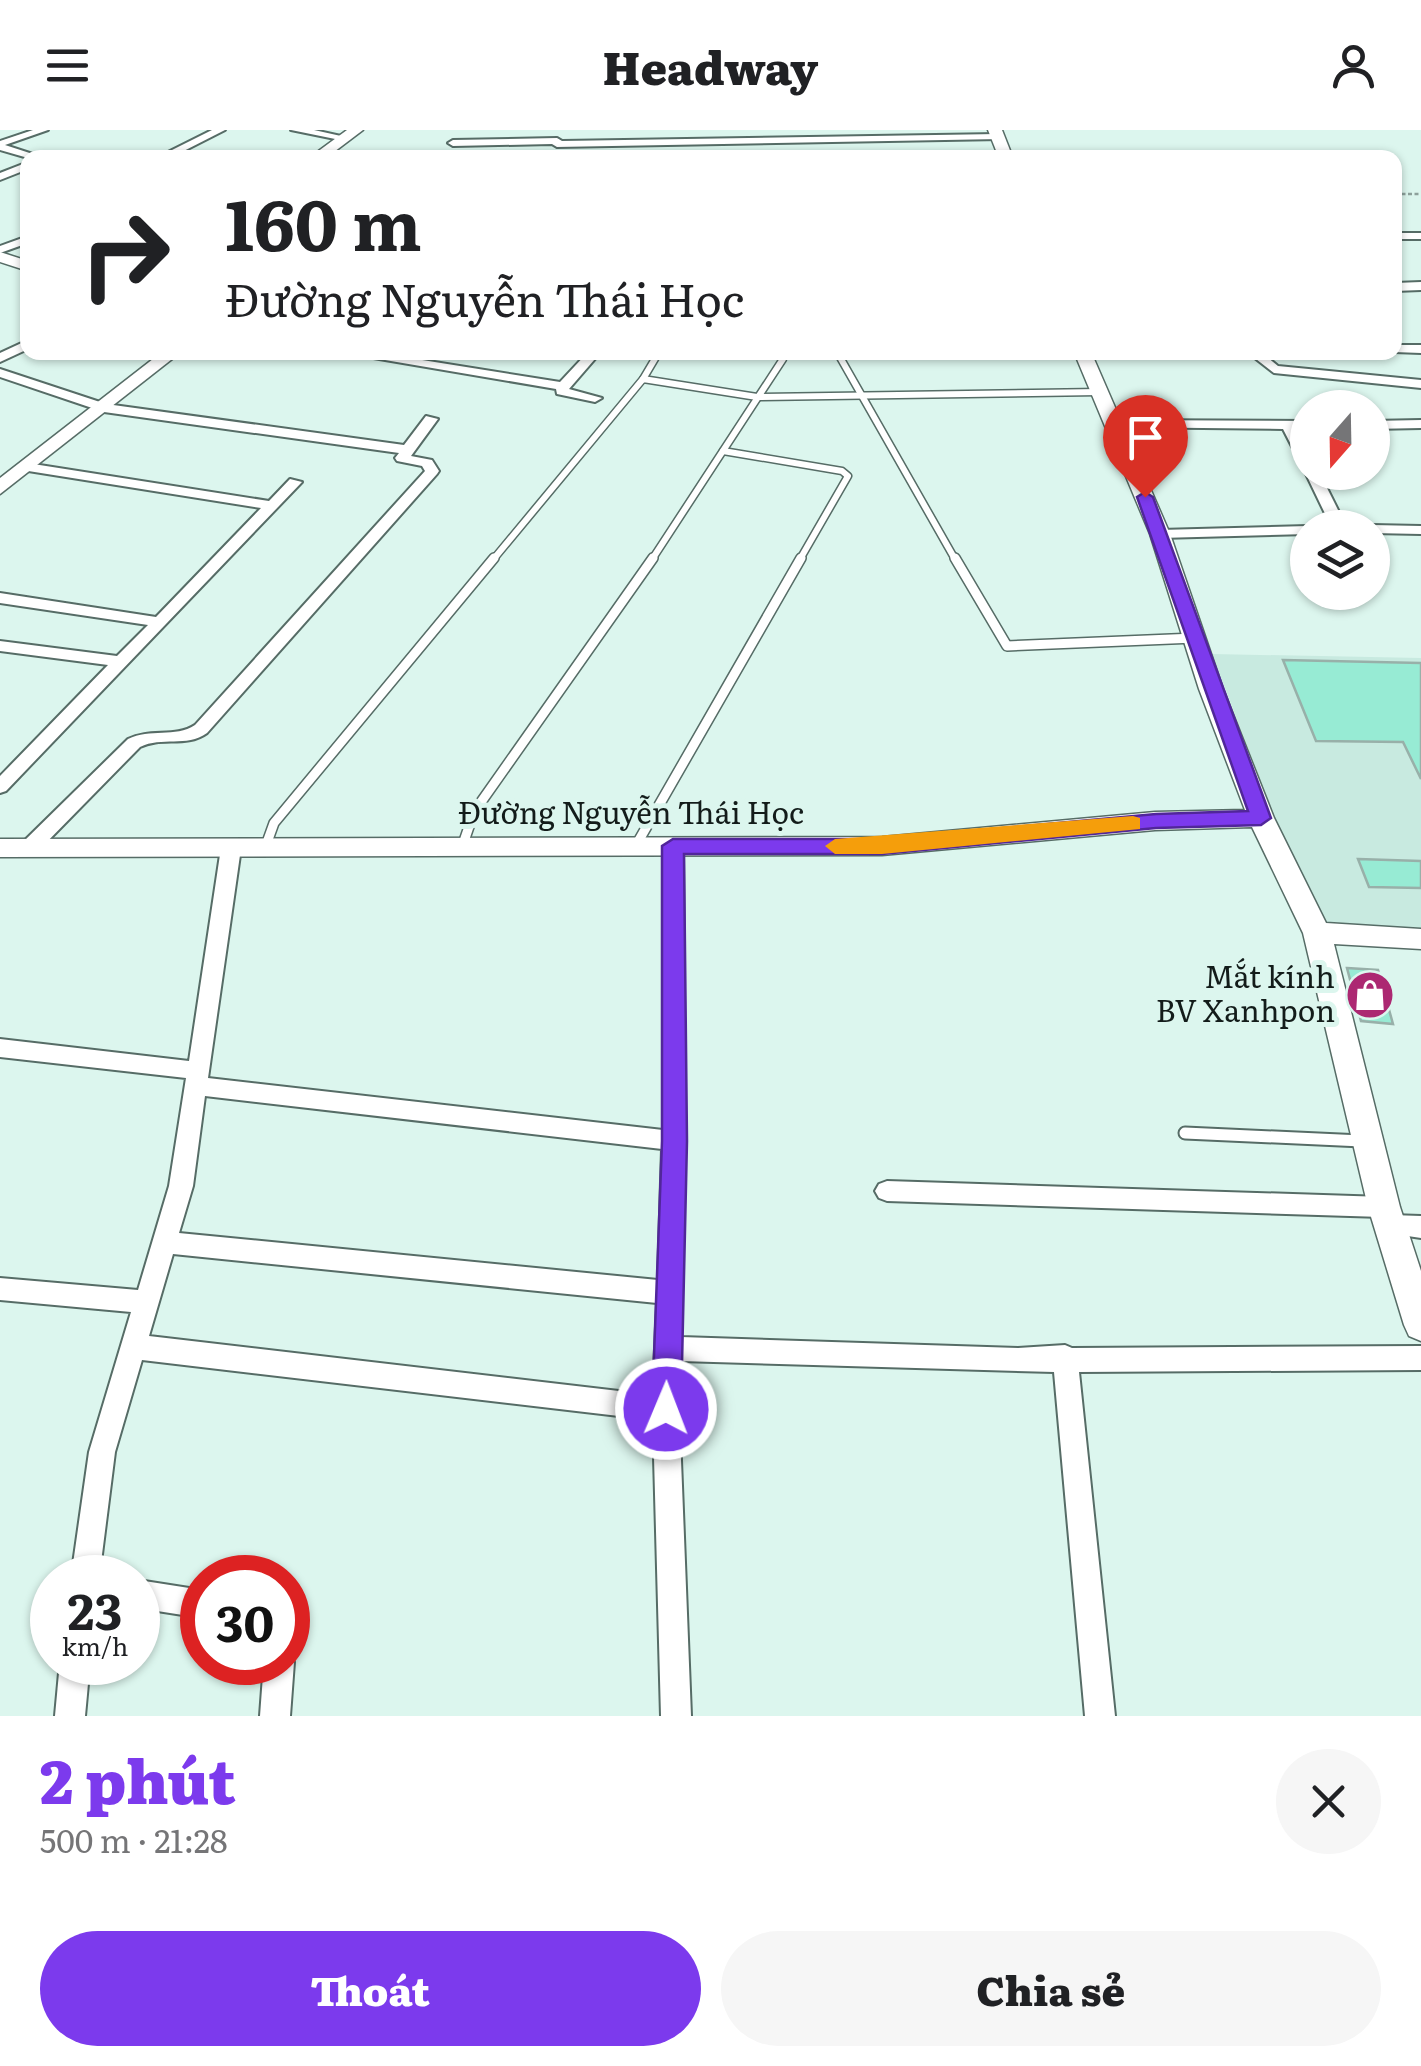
<!DOCTYPE html>
<html lang="vi">
<head>
<meta charset="utf-8">
<style>
  body { margin:0; font-family:Literata,serif; background:#f6f6f6; color:#202124; height:100vh; display:flex; flex-direction:column; font-size:38px; white-space:nowrap }
  * { box-sizing:border-box; margin:0 }
  p { font-size:32px; color:#757577 }
  .icon { flex:none; width:55px; height:55px; fill:none; stroke:currentColor; stroke-width:2; stroke-linecap:round; stroke-linejoin:round }
  .map { position:relative; height:1586px; overflow:hidden }
  .details { display:flex; flex-direction:column; background:#fff; flex:1 }
  .details>* { flex:none }
  .hud { position:absolute; left:20px; top:20px; width:1382px; height:210px; border-radius:20px; box-shadow:0 2px 8px #0004; background:#fff; color:#202124; overflow:hidden }
  .needle { width:65px; rotate:200deg }
  .controls { position:absolute; left:1290px; top:260px; display:grid; gap:20px }
  .controls a { display:grid; place-items:center; width:100px; height:100px; border-radius:50%; background:#fff; box-shadow:0 2px 8px #0004; font-size:50px }
  .speed { position:absolute; left:30px; top:1425px; display:flex; gap:20px; font-size:50px; font-weight:700; text-align:center }
  .speed>* { display:grid; place-content:center; width:130px; height:130px; border-radius:50%; background:#fff; box-shadow:0 2px 8px #0004; line-height:1 }
  .speed small { font-size:25px; font-weight:400 }
  .speed .limit { border:15px solid #d22; background:#fff; color:#111 }
  .pin { position:absolute; display:grid; place-items:center; width:85px; height:85px; color:#fff; margin:-102px -42px; border-radius:50% 50% 50% 0; rotate:-45deg; box-shadow:0 0 10px #0007 }
  .pin .icon { rotate:45deg }
  .me { position:absolute; width:110px; margin:-55px; rotate:1deg; stroke-linejoin:round; filter:drop-shadow(0 0 8px #0008) }
  .turn { display:flex; align-items:center; gap:35px; height:210px; padding:0 40px; font-size:45px }
  .turn .icon { width:130px; height:130px; stroke-width:2.5 }
  .turn b { display:block; font-size:70px; line-height:85px }
  .round { display:grid; place-items:center; flex:none; width:105px; height:105px; border-radius:52px; background:#f6f6f6 }
  .summary { display:flex; align-items:center; justify-content:space-between; height:170px; padding:0 40px }
  h1 { font-size:60px; font-weight:800; line-height:75px; color:#7c3aed }
  .cta { display:flex; gap:20px; margin-top:auto; padding:20px 40px }
  .cta a { flex:1; height:115px; border-radius:60px; background:#7c3aed; color:#fff; font-size:40px; font-weight:800; line-height:115px; text-align:center }
  .cta a+a { background:#f6f6f6; color:#202124 }
  header { display:flex; justify-content:space-between; align-items:center; height:130px; padding:0 40px; background:#fff; font-size:45px; font-weight:800 }
  .map>svg:first-child { display:block }
  .built { fill:#c8eae0 }
  .building { fill:#97ebd4; stroke:#98b0a9; stroke-width:2.5 }
  .lines { fill:none; stroke-linecap:round; stroke-linejoin:round }
  .lane-far2-casing { stroke:#566c66; stroke-width:9 }
  .lane-far1-casing { stroke:#566c66; stroke-width:12 }
  .lane-casing { stroke:#566c66; stroke-width:15 }
  .street-casing { stroke:#566c66; stroke-width:4 }
  .secondary-casing { stroke:#566c66; stroke-width:3 }
  .path { stroke:#8da19b; stroke-width:2.5; stroke-dasharray:4 2.5; stroke-linecap:butt }
  .lane-far2 { stroke:#fff; stroke-width:6 }
  .lane-far1 { stroke:#fff; stroke-width:9 }
  .lane { stroke:#fff; stroke-width:11 }
  .street { fill:#fff; fill-rule:evenodd }
  .secondary { fill:#fff; fill-rule:evenodd }
  .route { fill:#7c3aed; stroke:#51269a; stroke-width:2.5 }
  .slow { fill:#f59e0b }
  .labels { text-anchor:middle; stroke-width:10; stroke-linejoin:round; paint-order:stroke }
  .street-label { font-size:30px; fill:#131c1a; stroke:#dcf6ee }
  .poi-label { font-size:30px; fill:#131c1a; stroke:#dcf6ee; text-anchor:end }
</style>
</head>
<body>
<header><svg class="icon" aria-label="menu" viewBox="0 0 24 24"><path d="M4 6h16M4 12h16M4 18h16"/></svg>Headway<svg class="icon" aria-label="person" viewBox="0 0 24 24"><circle cx="12" cy="8" r="4"/><path d="M4 21q1-7 8-7t8 7"/></svg></header>
<div class="map">
<svg width="1421" height="1586" viewBox="0 0 1421 1586">
  <rect width="100%" height="100%" fill="#dcf6ee"/>
  <polygon class="built" points="1212,524 1421,528 1421,798 1327,794 1274,686"/>
  <g class="building">
    <polygon points="1283,530 1421,533 1421,649 1403,612 1316,611"/>
    <polygon points="1358,729 1421,731 1421,758 1369,757"/>
    <polygon points="1347,838 1378,840 1393,894 1361,891"/>
  </g>
  <g class="lines">
    <g class="lane-far2-casing">
      <g id="lane-far2">
        <polyline points="837,222 956,431"/>
        <polyline points="643,249 659,222"/>
        <polyline points="723,321 842,341 848,346 799,431"/>
        <polyline points="492,431 643,249 757,267 1099,262"/>
        <polyline points="651,431 783,229"/>
      </g>
    </g>
    <g class="lane-far1-casing">
      <g id="lane-far1">
        <polyline points="955,428 1007,516 1195,508"/>
        <polyline points="462,717 474,682 653,428"/>
        <polyline points="635,717 801,428"/>
        <polyline points="265,718 274,693 494,428"/>
      </g>
    </g>
    <g class="lane-casing">
      <polyline id="lane" points="1185,1003 1362,1011"/>
    </g>
    <g class="street-casing">
      <g id="street">
        <polygon points="33,0 48,0 5,15 45,28 28,28 0,20 0,11"/>
        <polygon points="212,0 225,0 170,28 156,28"/>
        <polygon points="291,0 314,0 350,8 345,11"/>
        <polygon points="998,4 1001,9 557,17 552,14 453,16 448,13 453,10 557,8 562,11"/>
        <polygon points="28,32 28,39 0,50 0,43"/>
        <rect x="1395" y="103" width="26" height="6"/>
        <polygon points="28,106 28,113 0,123 0,116"/>
        <polygon points="1421,152 1421,160 1395,161 1395,153"/>
        <polygon points="28,210 28,219 0,232 0,223"/>
        <polygon points="1395,215 1421,215 1421,223 1394,222"/>
        <polygon points="338,222 372,222 560,252 588,222 601,222 569,259 602,268 595,272 557,264 556,259"/>
        <polygon points="1247,222 1261,222 1278,236 1421,250 1421,258 1274,243"/>
        <path d="M0,239L106,274L404,315L426,286L438,289L411,326L432,330L439,341L437,344L207,603C186,618 162,606 140,617L36,723L29,725L19,718L22,713L128,609C150,598 175,608 195,595L425,341L422,336L397,331L395,328L399,323L104,282L0,247Z"/>
        <polygon points="1115,290 1308,291 1308,299 1296,299 1308,320 1308,338 1301,334 1283,299 1110,297 1108,294"/>
        <polygon points="1421,290 1421,298 1372,299 1372,291"/>
        <polygon points="27,333 269,371 290,349 302,352 6,661 0,663 0,646 108,535 0,521 0,511 117,526 148,495 0,473 0,463 156,487 261,378 22,340 20,337"/>
        <polygon points="1308,339 1308,342 1319,342 1347,398 1332,398 1305,342"/>
        <polygon points="1372,395 1421,396 1421,404 1372,403 1372,398 1366,398"/>
        <polygon points="1308,396 1314,398 1308,398 1308,404 1160,408 1153,404 1160,400"/>
        <path d="M673,710L683,717L685,1011L681,1207L1018,1218L1065,1215L1072,1218L1421,1216V1240L1079,1242L1115,1586H1085L1054,1242L680,1231L679,1279L691,1586H661L653,1290L142,1230L115,1322L99,1448H71L89,1322L131,1182L0,1170V1148L138,1160L169,1056L186,948L0,927V909L189,931L221,718L231,711L241,718L208,948L663,1000V717ZM205,966L662,1019L658,1150L179,1103L193,1056ZM173,1124L657,1173L653,1265L149,1206Z"/>
        <polygon points="887,1051 1384,1067 1392,1070 1396,1077 1391,1085 1421,1086 1421,1108 1381,1102 1377,1095 1382,1087 887,1071 879,1068 875,1061 879,1054"/>
        <polygon points="138,1450 202,1460 202,1488 138,1478"/>
        <polygon points="288,1521 294,1532 290,1586 260,1586 264,1532 288,1532"/>
        <polygon points="60,1532 90,1532 85,1586 55,1586"/>
      </g>
    </g>
    <g class="secondary-casing">
      <g id="secondary">
        <polygon points="347,0 363,0 326,28 309,28"/>
        <polygon points="988,0 1002,0 1013,28 999,28"/>
        <polygon points="0,122 28,131 28,141 0,132"/>
        <polygon points="162,222 181,222 0,364 0,348"/>
        <polygon points="1074,222 1091,222 1170,404 1223,559 1274,688 1326,793 1421,799 1421,819 1334,814 1400,1077 1421,1141 1421,1211 1409,1206 1404,1195 1368,1077 1303,803 1252,697 1155,700 882,725 0,727 0,709 882,707 1155,682 1245,680 1199,559 1150,404"/>
      </g>
    </g>
    <polyline class="path" points="1395,64 1421,64"/>
    <use href="#lane-far2" class="lane-far2"/>
    <use href="#lane-far1" class="lane-far1"/>
    <use href="#lane" class="lane"/>
    <use href="#street" class="street"/>
    <use href="#secondary" class="secondary"/>
  </g>
  <polygon class="route" points="1145,362 1153,367 1271,688 1261,695 1156,698 882,724 684,724 687,1011 681,1279 677,1289 666,1293 656,1289 652,1279 662,1011 662,716 673,709 882,709 1156,684 1248,681 1137,367"/>
  <polygon class="slow" points="1133,686 1140,688 1140,699 882,724 835,724 825,716 835,709"/>
  <defs>
    <g id="shop-disc" transform="scale(2.5)"><circle r="9.5" fill="#ac2872" stroke="#dcf6ee"/><path d="M-5-2.5h2.3a2.7 3.5 0 0 1 5.4 0H5L5.5 6h-11ZM-1.5-2.5h3a1.5 2.3 0 0 0-3 0Z" fill="#fff"/></g>
  </defs>
  <g fill-rule="evenodd">
    <use href="#shop-disc" x="1370" y="865"/>
  </g>
  <g class="labels">
    <g class="street-label">
      <text x="631" y="694">Đường Nguyễn Thái Học</text>
    </g>
    <g class="poi-label">
      <text x="1335" y="858">Mắt kính<tspan x="1335" dy="34">BV Xanhpon</tspan></text>
    </g>
  </g>
</svg>
<div class="controls">
<a><svg class="needle" viewBox="-14 -14 28 28"><path d="M0-13l5 13h-10z" fill="#e53935"/><path d="M0 13l5-13h-10z" fill="#757577"/></svg></a>
<a><svg class="icon" aria-label="layers" viewBox="0 0 24 24"><path d="M12 4l9 5-9 5-9-5zM3 14l9 5 9-5"/></svg></a>
</div>
<div class="speed"><div>23<small>km/h</small></div><div class="limit">30</div></div>
<div class="pin" style="left:1145px;top:367px;background:#d93025"><svg class="icon" aria-label="arrive" viewBox="0 0 24 24"><path d="M6 21V4h12l-3 4 3 4H6"/></svg></div>
<svg class="me" style="left:666px;top:1279px" viewBox="-20 -20 40 40"><circle r="17" fill="#7c3aed" stroke="#fff" stroke-width="3"/><path d="M0-11L8 9 0 5-8 9z" fill="#fff"/></svg>
<div class="hud">
<div class="turn"><svg class="icon" aria-label="right" viewBox="0 0 24 24"><path d="M7 20v-9h11M14 6l5 5-5 5"/></svg><div><b>160 m</b>Đường Nguyễn Thái Học</div></div>
</div>
</div>
<section class="details">
<div class="summary"><div><h1>2 phút</h1><p>500 m · 21:28</p></div><a class="round"><svg class="icon" aria-label="close" viewBox="0 0 24 24"><path d="M6 6l12 12M18 6L6 18"/></svg></a></div>
<div class="cta"><a>Thoát</a><a>Chia sẻ</a></div>
</section>
</body>
</html>
